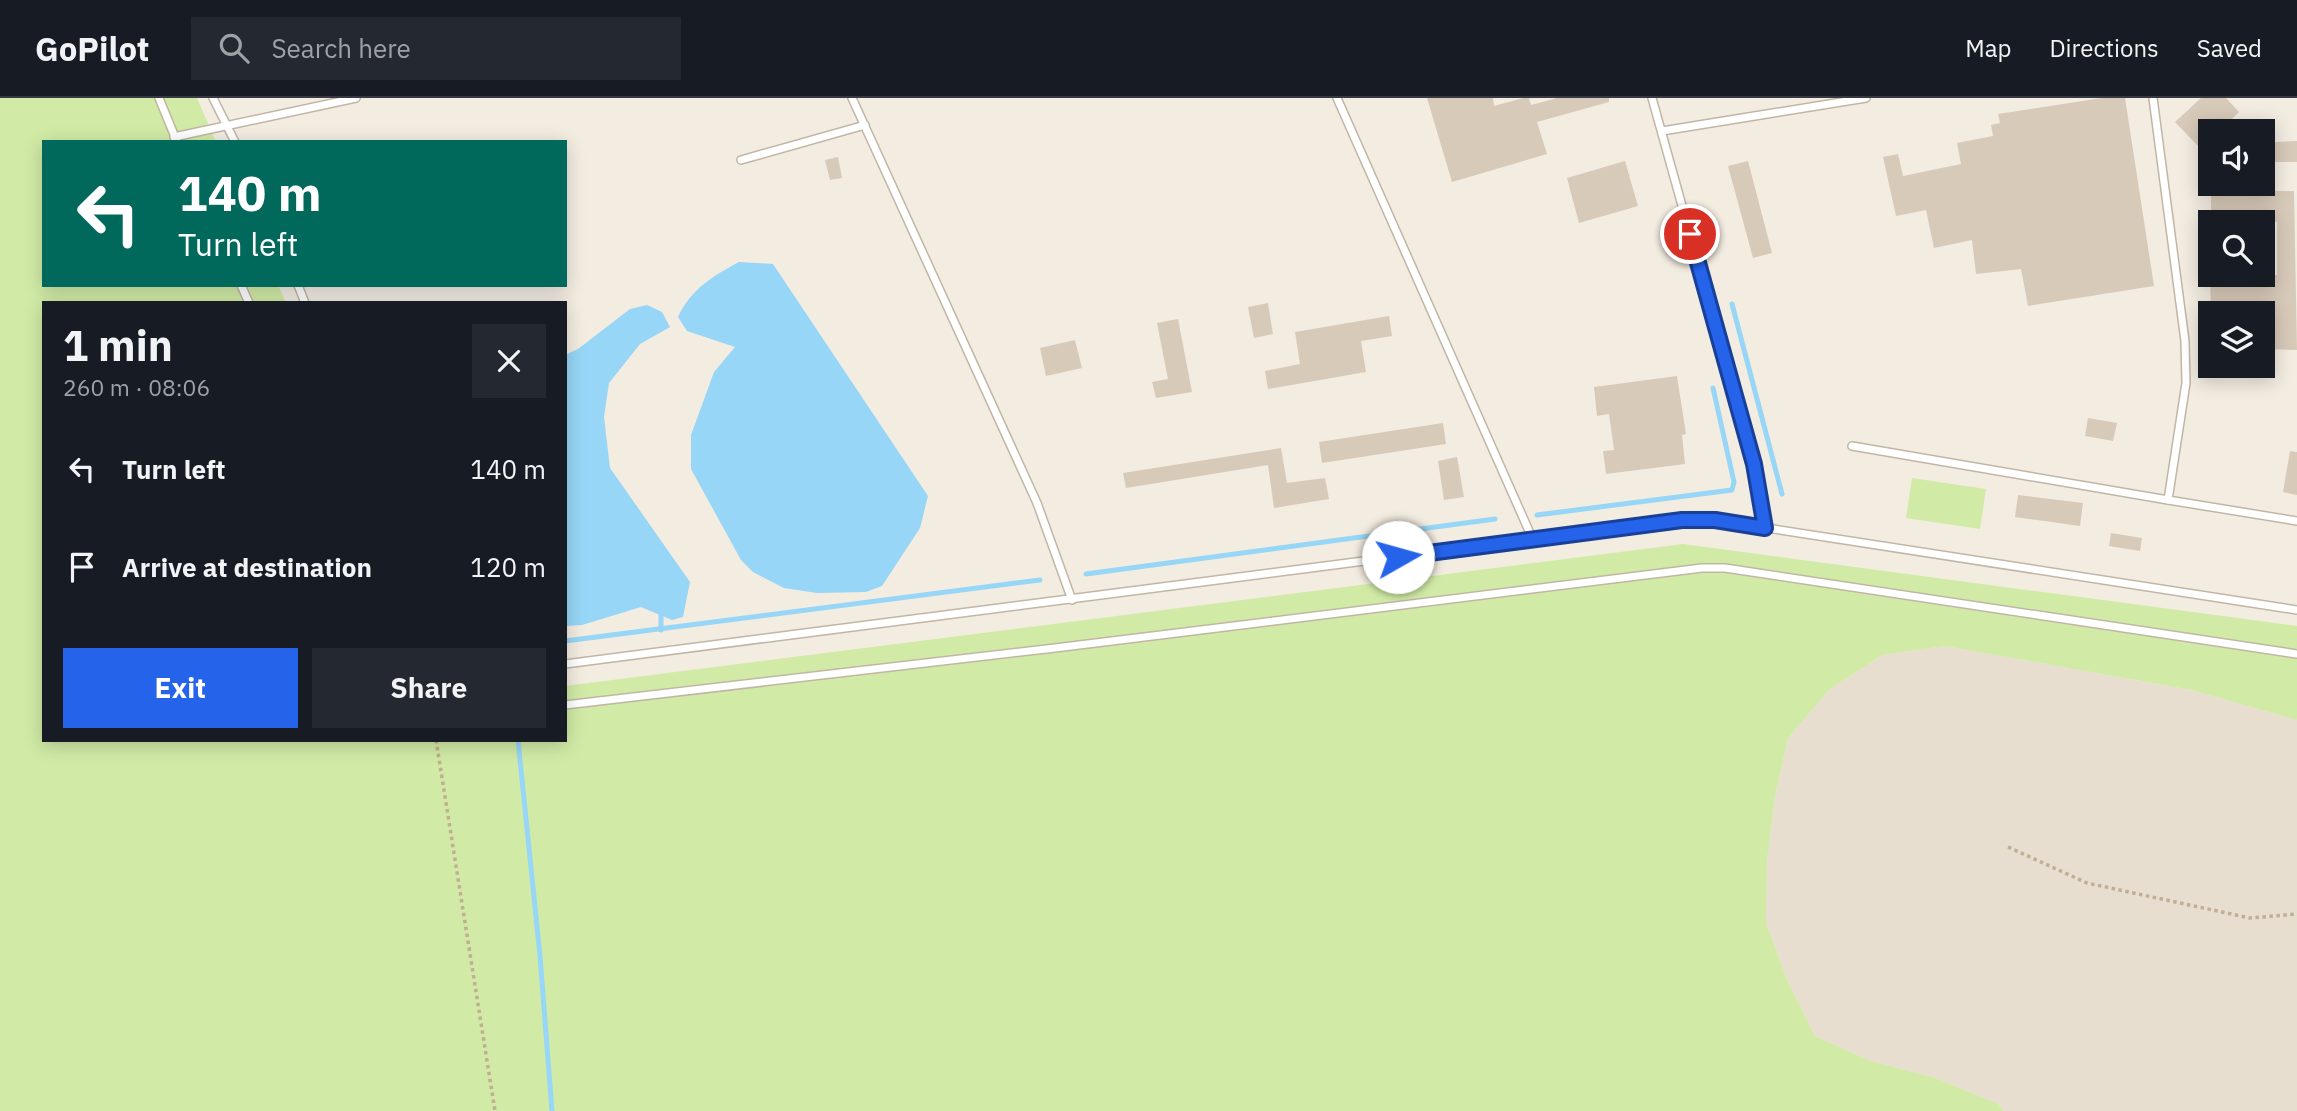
<!DOCTYPE html>
<html lang="en">
<head>
<meta charset="utf-8">
<style>
  body { margin:0; font-family:"IBM Plex Sans",sans-serif; background:#242831; color:#f1f3f6; height:100vh; display:flex; flex-direction:column; font-size:26px; white-space:nowrap }
  * { box-sizing:border-box; margin:0 }
  p { font-size:23px; color:#9ea1a6 }
  .icon { flex:none; width:38px; height:38px; fill:none; stroke:currentColor; stroke-width:2; stroke-linecap:round; stroke-linejoin:round }
  .map { position:relative; flex:1; overflow:hidden }
  .side { position:absolute; left:42px; top:203px; width:525px; height:441px; display:flex; flex-direction:column; background:#171b24; border-radius:0px; box-shadow:0 4px 18px #0003 }
  .side>* { flex:none }
  .hud { position:absolute; left:42px; top:42px; width:525px; height:147px; border-radius:0px; box-shadow:0 4px 18px #0003; background:#00695c; color:#fff; overflow:hidden }
  .fabs { position:absolute; left:2198px; top:21px; display:grid; gap:14px }
  .fabs a { display:grid; place-items:center; width:77px; height:77px; border-radius:0px; background:#171b24; box-shadow:0 4px 18px #0003; font-size:35px }
  .pin { position:absolute; display:grid; place-items:center; width:60px; height:60px; color:#fff; margin:-30px; border:4px solid #fff; border-radius:50%; box-shadow:0 2px 7px #0007 }
  .me { position:absolute; width:77px; margin:-38px; rotate:83deg; stroke-linejoin:round; filter:drop-shadow(0 0 5px #0008) }
  .turn { display:flex; align-items:center; gap:24px; height:147px; padding:0 21px; font-size:32px }
  .turn .icon { width:91px; height:91px; stroke-width:2.5 }
  .turn b { display:block; font-size:49px; line-height:60px }
  .round { display:grid; place-items:center; flex:none; width:74px; height:74px; border-radius:0px; background:#242831 }
  .overview { display:flex; align-items:center; justify-content:space-between; height:119px; padding:0 21px }
  h1 { font-size:42px; font-weight:800; line-height:52px }
  .cta { display:flex; gap:14px; margin-top:auto; padding:14px 21px }
  .cta a { flex:1; height:80px; border-radius:0px; background:#2563eb; color:#fff; font-size:28px; font-weight:800; line-height:80px; text-align:center }
  .cta a+a { background:#242831; color:#f1f3f6 }
  ul { padding:0; list-style:none }
  li { display:flex; align-items:center; gap:21px; height:98px; padding:0 21px }
  li div { flex:1 }
  li b { display:block; font-size:26px }
  li em { font-style:normal }
  header { display:flex; align-items:center; gap:42px; box-sizing:border-box; height:98px; padding:0 35px; background:#171b24; border-bottom:2px solid #363941 }
  header strong { font-size:33px }
  nav { display:flex; gap:38px; margin-inline-start:auto; font-size:24px }
  .search { width:490px; height:63px; background:#242831; display:flex; align-items:center; gap:18px; box-sizing:border-box; padding:0 24px; border-radius:0px; color:#9ea1a6; font-size:26px }
  .map>svg:first-child { display:block }
  .residential { fill:#e7decf }
  .green { fill:#d1eba6 }
  .water { fill:#97d6f6 }
  .lines { fill:none; stroke-linecap:round; stroke-linejoin:round }
  .stream { stroke:#97d6f6; stroke-width:5 }
  .building { fill:#d8cab9 }
  .service-casing { stroke:#c1b6a6; stroke-width:10 }
  .path { stroke:#c1ae93; stroke-width:3.5; stroke-dasharray:3.5 3.5; stroke-linecap:butt }
  .service { stroke:#fff; stroke-width:7 }
  .route-casing { stroke:#184099; stroke-width:18 }
  .route { stroke:#2563eb; stroke-width:12 }
</style>
</head>
<body>
<header>
<strong>GoPilot</strong>
<div class="search"><svg class="icon" aria-label="search" viewBox="0 0 24 24"><circle cx="10" cy="10" r="6"/><path d="M15 15l6 6"/></svg>Search here</div>
<nav><a>Map</a><a>Directions</a><a>Saved</a></nav>
</header>
<div class="map">
<svg width="2297" height="1013" viewBox="0 0 2297 1013">
  <rect width="100%" height="100%" fill="#f3ece1"/>
  <polygon class="residential" points="1945,548 2191,592 2297,622 2297,1013 2004,1013 1998,1006 1936,980 1871,963 1815,938 1788,884 1766,825 1767,763 1775,699 1788,640 1829,592 1882,557"/>
  <g class="green">
    <polygon points="0,0 197,0 216,44 44,44 44,187 278,187 286,205 44,205 44,642 565,642 565,588 1683,446 2297,528 2297,622 2191,592 1945,548 1882,557 1829,592 1788,640 1775,699 1767,763 1766,825 1788,884 1815,938 1871,963 1936,980 1998,1006 2004,1013 0,1013"/>
    <polygon points="1912,380 1986,391 1980,431 1906,420"/>
  </g>
  <g class="water">
    <path d="M739,164L773,166L928,398L920,430L882,488L866,494L817,495L784,490L753,474L741,462L691,371V337L714,274L735,249L687,233L678,219C691,191 713,178 739,164Z"/>
    <polygon points="647,207 662,214 670,229 640,246 609,285 604,319 610,370 690,484 683,519 672,522 641,509 582,527 565,528 565,257 578,251 630,211"/>
  </g>
  <g class="lines">
    <g class="stream">
      <polyline points="1732,206 1782,396"/>
      <polyline points="1537,417 1732,392 1734,384 1713,290"/>
      <polyline points="1086,476 1495,421"/>
      <polyline points="661,517 661,532"/>
      <polyline points="565,543 1040,482"/>
      <polyline points="518,642 540,858 552,1013"/>
    </g>
  </g>
  <g class="building">
    <polygon points="1427,0 1493,0 1494,8 1523,0 1529,0 1531,7 1557,0 1609,0 1609,4 1537,24 1547,56 1452,84"/>
    <polygon points="2102,0 2125,0 2154,188 2028,208 2021,171 1976,176 1972,142 1934,150 1926,112 1896,118 1883,59 1898,56 1903,78 1961,66 1957,45 1993,38 1991,27 2000,25 1998,16"/>
    <polygon points="2201,0 2226,0 2239,14 2219,33 2210,33 2210,41 2200,50 2175,24"/>
    <polygon points="2297,43 2297,64 2274,64 2274,44"/>
    <polygon points="838,59 842,80 830,82 825,62"/>
    <polygon points="1625,63 1638,108 1579,125 1567,80"/>
    <polygon points="1748,63 1772,155 1753,160 1728,68"/>
    <polygon points="2211,92 2294,93 2297,252 2267,251 2268,215 2211,215 2210,177 2277,177 2277,124 2211,124"/>
    <polygon points="1268,205 1273,236 1254,240 1248,209"/>
    <polygon points="1389,218 1392,238 1361,243 1366,274 1268,291 1265,273 1300,266 1295,234"/>
    <polygon points="1178,221 1192,294 1156,300 1152,284 1168,281 1157,225"/>
    <polygon points="1075,242 1082,270 1046,278 1040,250"/>
    <polygon points="1677,278 1686,336 1682,337 1685,366 1606,376 1603,353 1614,352 1609,316 1597,318 1594,289"/>
    <polygon points="2088,320 2117,325 2113,343 2085,338"/>
    <polygon points="1443,325 1446,346 1322,365 1319,344"/>
    <polygon points="1281,350 1287,385 1325,380 1329,401 1274,410 1268,367 1126,390 1123,375"/>
    <polygon points="2290,353 2297,354 2297,397 2283,394"/>
    <polygon points="1457,359 1464,399 1444,402 1438,363"/>
    <polygon points="2018,397 2083,405 2080,428 2015,419"/>
    <polygon points="2111,435 2142,440 2140,453 2109,448"/>
  </g>
  <g class="lines">
    <g class="service-casing">
      <g id="service">
        <polyline points="159,0 177,44"/>
        <polyline points="213,0 235,44"/>
        <polyline points="852,0 1037,405 1072,502"/>
        <polyline points="1337,0 1533,442"/>
        <polyline points="1652,0 1754,366 1765,430"/>
        <polyline points="1662,33 1866,0"/>
        <polyline points="174,39 356,0"/>
        <polyline points="741,62 865,27"/>
        <polyline points="241,187 249,205"/>
        <polyline points="298,187 305,205"/>
        <polyline points="1852,348 2168,402 2186,285 2185,243 2153,0"/>
        <polyline points="2168,402 2297,423"/>
        <polyline points="565,566 1682,422 1715,422 2297,512"/>
        <polyline points="565,607 1055,550 1702,470 1725,470 2297,556"/>
      </g>
    </g>
    <g class="path">
      <polyline points="436,642 495,1013"/>
      <polyline points="2008,749 2087,785 2250,820 2297,816"/>
    </g>
    <use href="#service" class="service"/>
  </g>
  <g class="lines">
    <g class="route-casing">
      <polyline id="route" points="1398,459 1682,422 1715,422 1765,430 1754,366 1690,136"/>
    </g>
    <use href="#route" class="route"/>
  </g>
</svg>
<div class="fabs">
<a><svg class="icon" aria-label="sound" viewBox="0 0 24 24"><path d="M4 9h4l5-4v14l-5-4H4zM17 9q2 3 0 6"/></svg></a>
<a><svg class="icon" aria-label="search" viewBox="0 0 24 24"><circle cx="10" cy="10" r="6"/><path d="M15 15l6 6"/></svg></a>
<a><svg class="icon" aria-label="layers" viewBox="0 0 24 24"><path d="M12 4l9 5-9 5-9-5zM3 14l9 5 9-5"/></svg></a>
</div>
<div class="pin" style="left:1690px;top:136px;background:#d93025"><svg class="icon" aria-label="arrive" viewBox="0 0 24 24"><path d="M6 21V4h12l-3 4 3 4H6"/></svg></div>
<svg class="me" style="left:1398px;top:459px" viewBox="-20 -20 40 40"><circle r="19" fill="#fff"/><path d="M0-13L10 11 0 6-10 11z" fill="#2563eb"/></svg>
<div class="hud">
<div class="turn"><svg class="icon" aria-label="left" viewBox="0 0 24 24"><path d="M17 20v-9H6M10 6l-5 5 5 5"/></svg><div><b>140 m</b>Turn left</div></div>
</div>
<section class="side">
<div class="overview"><div><h1>1 min</h1><p>260 m · 08:06</p></div><a class="round"><svg class="icon" aria-label="close" viewBox="0 0 24 24"><path d="M6 6l12 12M18 6L6 18"/></svg></a></div>
<ul>
<li><svg class="icon" aria-label="left" viewBox="0 0 24 24"><path d="M17 20v-9H6M10 6l-5 5 5 5"/></svg><div><b>Turn left</b></div><em>140 m</em></li>
<li><svg class="icon" aria-label="arrive" viewBox="0 0 24 24"><path d="M6 21V4h12l-3 4 3 4H6"/></svg><div><b>Arrive at destination</b></div><em>120 m</em></li>
</ul>
<div class="cta"><a>Exit</a><a>Share</a></div>
</section>
</div>
</body>
</html>
